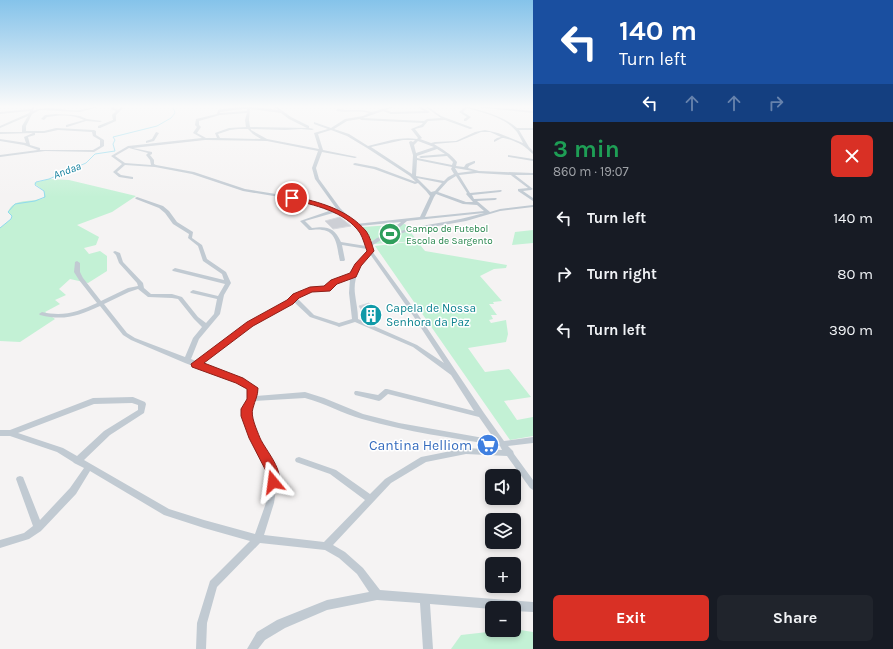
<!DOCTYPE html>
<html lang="en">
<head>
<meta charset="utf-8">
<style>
  body { margin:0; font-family:Karla,sans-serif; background:#20242c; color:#f1f3f6; height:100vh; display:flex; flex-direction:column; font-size:15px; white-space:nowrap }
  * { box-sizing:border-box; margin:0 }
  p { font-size:13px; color:#9ea1a6 }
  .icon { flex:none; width:22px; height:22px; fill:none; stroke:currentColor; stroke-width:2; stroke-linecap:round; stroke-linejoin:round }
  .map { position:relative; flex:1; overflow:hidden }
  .sheet { display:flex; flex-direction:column; background:#171b24; width:360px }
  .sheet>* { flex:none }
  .top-card { background:#1a4fa0; color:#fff; overflow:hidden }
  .controls { position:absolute; left:485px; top:469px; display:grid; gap:8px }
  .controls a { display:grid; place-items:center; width:36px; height:36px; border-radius:6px; background:#171b24; box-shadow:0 2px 6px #0003; font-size:20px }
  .pin { position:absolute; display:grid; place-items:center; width:34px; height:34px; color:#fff; margin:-17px; border:2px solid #fff; border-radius:50%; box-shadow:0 1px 4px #0007 }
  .me { position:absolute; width:44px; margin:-22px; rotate:344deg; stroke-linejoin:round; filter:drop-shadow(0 0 3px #0008) }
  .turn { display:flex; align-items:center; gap:14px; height:84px; padding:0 20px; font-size:18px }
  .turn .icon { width:52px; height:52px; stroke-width:2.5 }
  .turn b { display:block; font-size:28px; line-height:34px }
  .lanes { display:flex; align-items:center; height:38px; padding:0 20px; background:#0003; justify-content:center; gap:20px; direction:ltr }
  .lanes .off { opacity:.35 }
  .round { display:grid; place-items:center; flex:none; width:42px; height:42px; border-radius:6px; background:#20242c }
  .summary { display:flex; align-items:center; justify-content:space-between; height:68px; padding:0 20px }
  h1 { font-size:24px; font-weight:700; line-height:30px; color:#1e9e55 }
  .primary-button { display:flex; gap:8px; margin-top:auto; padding:8px 20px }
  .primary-button a { flex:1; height:46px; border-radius:6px; background:#d93025; color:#fff; font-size:16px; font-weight:700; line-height:46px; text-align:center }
  .primary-button a+a { background:#20242c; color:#f1f3f6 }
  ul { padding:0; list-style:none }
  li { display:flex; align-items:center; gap:12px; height:56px; padding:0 20px }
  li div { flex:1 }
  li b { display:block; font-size:15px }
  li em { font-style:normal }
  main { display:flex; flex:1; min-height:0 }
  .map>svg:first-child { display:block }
  .green { fill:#c3f1d5 }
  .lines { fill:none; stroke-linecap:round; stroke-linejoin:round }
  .stream { stroke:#90daee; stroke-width:1 }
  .building { fill:#cdcfd5; stroke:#d7d9de }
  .minor { fill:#c1cad2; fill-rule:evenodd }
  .route { fill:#d93025; stroke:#8d1f18 }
  .labels { text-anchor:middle; stroke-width:3; stroke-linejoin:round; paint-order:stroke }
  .far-leisure-label { font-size:10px; fill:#27864d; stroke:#fff; text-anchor:start }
  .far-water-label { font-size:11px; font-style:italic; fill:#0c7c9b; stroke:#fff }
  .culture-label { font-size:12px; fill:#0d838f; stroke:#fff; text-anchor:start }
  .near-shop-label { font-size:14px; fill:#366cbe; stroke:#fff; text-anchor:end }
</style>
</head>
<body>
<main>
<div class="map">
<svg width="533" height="649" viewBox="0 0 533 649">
  <rect width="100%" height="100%" fill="#f5f3f3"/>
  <g class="green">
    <path d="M49,179L69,180L136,196L112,212L77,225L99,237L96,245L84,248L89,254L100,251L107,256V271L88,283L70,279L59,289L66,295L55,300L60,304L45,312L55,319L20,342L0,341V228L11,219L12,216L8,212C14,197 32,203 44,198V191L34,183Z"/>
    <polygon points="405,224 417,241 374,244 363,227"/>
    <polygon points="533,230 533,243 512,245 515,232"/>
    <polygon points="417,241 425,251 507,265 506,268 494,269 480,276 502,301 493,302 494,304 489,304 497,315 491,315 493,319 489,320 491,323 506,320 508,334 506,342 468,348 485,372 509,369 531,397 504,401 517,420 533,417 533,436 510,440 375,246"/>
    <polygon points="514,629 533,632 533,649 451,649 461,635"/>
  </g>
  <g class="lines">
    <polyline class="stream" points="0,228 11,219 12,216 8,212 15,204 35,201 45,197 44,191 35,185 36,182 49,179 86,163 95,154 115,151 113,144 115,140 113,137 157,126 171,118 175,113 173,107 175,106"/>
  </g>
  <g class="building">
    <polygon points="340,217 351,226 333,229 325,221"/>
    <polygon points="369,303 380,320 369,322 359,306"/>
  </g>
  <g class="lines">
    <g class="minor">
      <path d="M33,106H35L33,111C48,104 65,112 80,110C88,109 95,106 102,106L80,112L40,110L32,114L26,126V131H44L56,128L94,130L96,131V135L104,140V146L94,152L45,151L0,157V155L38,150L24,145L0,141V139L26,143L24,137L33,133L0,134V132H22V126L28,116L0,128V126L29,113L30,111L0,114V112L31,109ZM58,130L92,132L93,136L100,140V146L93,150H40V148L30,145L28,137L35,135V133H44Z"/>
      <polygon points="112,106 114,106 114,108 118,110 120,108 120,106 122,106 123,108 116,115 116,121 100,128 98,128 98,126 113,120 112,115 116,111 111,109"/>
      <path d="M273,106H276L291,117L309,126V128L314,129L312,130L301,129L285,130L251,129V130L267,139L319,149L314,133L328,129L314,124V122L331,128L345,119L363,116L369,113C358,110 347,113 336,111L337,109L346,110H362L372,112L393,106H396L386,110L391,112L424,111L416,106H419L430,112L428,113L391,114L383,111L363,118L424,121L427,119L441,118L424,106H427L441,116L473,128L470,129L445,120L428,121L423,127L415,129L422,138L420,139L431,143L435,142L456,141L475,132L485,130L498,133L523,143C521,139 519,135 517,132C505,117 484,113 467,108L463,112L471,117L466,121H464V119L467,117L459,112L465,107L463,106H466C484,112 502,115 517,128H533V130H519L529,147L533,151V154C530,152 529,150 526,148C522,144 508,138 502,138C499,139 497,141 494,142V140L497,138L501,137L490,132H481L457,142L434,144C442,149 451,154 457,162L456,166L464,167L466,164L474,161H475V163L469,166L468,168L479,171L533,173V175H515L533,189L531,190L523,191L533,198V201L518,191V189L528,188L512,176L511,175L477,173L459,175L470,193L501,190L502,191L500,192L472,195L474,199L496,198L497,199L495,200L477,201L490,212L500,209L533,205V207L500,211L466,221L409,231L381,240L371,246L372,251L415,310L484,413L504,441L533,437V443L508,446L513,451L514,454L533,480V490L530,488L507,456L466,454L426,462L391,483L333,545L345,552L363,568L380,590L533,602V612L514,611V608H492V609L430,604L433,649H423L420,603L377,600L327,610L285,628L265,640L258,649H247L257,632L277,620L327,600L369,592L357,574L339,558L325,550L260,543L217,587L207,623L206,649H196L197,623L210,581L250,541L204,528L164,515L90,471L76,494L41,531L29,539L0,548V540L24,533L33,526L16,479L17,477L20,476L23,477L40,520L70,488L84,468L74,463L73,462L57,452L10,436H0V430H10L93,398L133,397L145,402L146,404L144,413L110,435L84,460L169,509L204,520L255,534L266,503L269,482L268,471L250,438L242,413L251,391L250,389L238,383L185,363L131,340L123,335L100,306C78,316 64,321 40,315L39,314L42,312C63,317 78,312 97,303L79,280L74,272L75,262L77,261L80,263V272L83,278L101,301L128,288L138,286L137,283L119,263L116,255L113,252L115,251L120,253L123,262L143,283L144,288L151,294H172L182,297L198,317L206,323L214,314L217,299L191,293L190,292L193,290L218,296L225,284L173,271L172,270L175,268L224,280L222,274L203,261L198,246L188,238L189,234L173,224L165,213L159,208L136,199L135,198L137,197L163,206L169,211L177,222L193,232L192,238L202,245L207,259L226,272L231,283L224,295L220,314L199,339L191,359L196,361L248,323L288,301L294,295L310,288L325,287L332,281L351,274L358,262L367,251V249L342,245L345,260L344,261H340C337,250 338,231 322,230C318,229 314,230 309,230L300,221L329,211L304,201L243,191L192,174L155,167L125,165L117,172L121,175L133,177V179H132L119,177L113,172L122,164L111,156L128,146L202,138L193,133L197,127L195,125L196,119L217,114L218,110C238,105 258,107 278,110ZM242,109H247V111L220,113V112ZM250,109L281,113L289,119L307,128L250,127L249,120ZM247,113L245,120L246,127L229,128L215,133L217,138H206L197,133L201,127L199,125V121L220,115ZM360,119L361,120L423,123L421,125L411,129L418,138L417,139C401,136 384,142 368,146L349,134L334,129L347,121ZM238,129H248L253,134L261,139L220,138L218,134L230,130ZM331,130L347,136L367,148L410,176L416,182L376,167L355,163L353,164L354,165L374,169L415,184L418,183L426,191L430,196L420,217L356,224L340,208L319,179L316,168L322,152L355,158L357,157L323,150L318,134ZM205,140L267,141L318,151L312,168L315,179L338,211L307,199L245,189L194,172L156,165L154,164V160L150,155L152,154V152L133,148ZM403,140H415L413,142L411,141L409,142L413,155L412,174L371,147ZM418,141L434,147L416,153L414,145ZM129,148L148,153L146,155L150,160L151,165L125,163L115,156ZM437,149L445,154L421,156L419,157L421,158L447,156L453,162L452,165L417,158V156ZM417,160L452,167L451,169L454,174L448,177L444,181L416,176ZM455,168L473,171L458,173ZM456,176L467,193L466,194L473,202H466L438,192L448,181ZM417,178L442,183L435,191L431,192ZM436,194L463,204L477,205L484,211L425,217L434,197ZM333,213L342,215L362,234L366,246L341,242C334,227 327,226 312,228L305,221ZM484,213C454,222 423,224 393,233L407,221ZM401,222L387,233V235L377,238L370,243L366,233L359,226ZM370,254L410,311L444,363L417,345L358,319C358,311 356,302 355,294C353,278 360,266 370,254ZM350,278L349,293L352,319L339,323L314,315L297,298L311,292L329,290L336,283ZM138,289L148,297L172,298L178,299L194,319L202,327L193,338L185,357L135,338L127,333L104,304L129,292ZM294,302L310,317L337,326L339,327L355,322L413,347L451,375L474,411L387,389H385L378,395L357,391H355L354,393L355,395L379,401L381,400L388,394L479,417L495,440L399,423L363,414L324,398L305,392L256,396L257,391L255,386L242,379L201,363L252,325ZM305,398C325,403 343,414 362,419C407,432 454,438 500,446L502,450L466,448L421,457L385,479L370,494L336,470L299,457L296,458L295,460L296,462L330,474L365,500L324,542L264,535L274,503L277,482L276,471L258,438L250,413L254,401ZM132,403L138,405V410L104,431L77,456L63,448L18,433L94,404Z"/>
      <polygon points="475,106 533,111 533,113 476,107"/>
      <path d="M56,114L74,115L80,116L87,119L102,121L100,122L86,121L67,127H66V125L84,120C73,114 59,115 47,117L44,120L41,119L45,115Z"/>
      <polygon points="156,132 159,133 154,141 146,143 146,141 152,139"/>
      <polygon points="508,155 533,159 533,161 509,157 508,157"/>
    </g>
  </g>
  <linearGradient id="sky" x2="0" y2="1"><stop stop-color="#85c3ea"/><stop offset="0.54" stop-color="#fafafa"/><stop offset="1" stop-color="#fafafa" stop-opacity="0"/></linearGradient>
  <rect width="533" height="197" fill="url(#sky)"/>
  <path class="route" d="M292,196C319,202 347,209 366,231C370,236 372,245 374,251L361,266L356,277L337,284L330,291L312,292L299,298L293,304L253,326L204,363L243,378L258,388C258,396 255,400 253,408C250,416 257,430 260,438C266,451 285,471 278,486L273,487L269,486L266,471L249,438L241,416V409L247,399V389L236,383L192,367L191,364L247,322L287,300L293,294L310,287L324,286L331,280L350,273L355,264L367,251C365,246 363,238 360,233C345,211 314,205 289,199L288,198Z"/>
  <defs>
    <g id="stadium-disc" transform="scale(1.15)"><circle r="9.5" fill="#2e9e5b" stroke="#fff"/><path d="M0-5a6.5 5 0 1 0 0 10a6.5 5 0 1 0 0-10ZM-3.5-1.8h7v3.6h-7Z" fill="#fff"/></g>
    <g id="building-disc" transform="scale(1.15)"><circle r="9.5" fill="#0f9aa8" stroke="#fff"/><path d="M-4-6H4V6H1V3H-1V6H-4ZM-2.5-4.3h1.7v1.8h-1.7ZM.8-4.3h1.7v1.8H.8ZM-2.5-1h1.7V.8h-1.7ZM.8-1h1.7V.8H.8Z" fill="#fff"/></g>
    <g id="supermarket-disc" transform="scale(1.15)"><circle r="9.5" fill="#3f7fe0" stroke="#fff"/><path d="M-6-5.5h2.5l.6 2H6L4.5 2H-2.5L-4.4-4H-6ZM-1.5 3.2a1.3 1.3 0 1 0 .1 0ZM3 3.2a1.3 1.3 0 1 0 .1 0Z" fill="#fff"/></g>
  </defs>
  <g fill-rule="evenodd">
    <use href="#stadium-disc" x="390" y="234"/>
    <use href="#building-disc" x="371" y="315"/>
    <use href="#supermarket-disc" x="488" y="445"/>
  </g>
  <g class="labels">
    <g class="far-leisure-label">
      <text x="406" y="232">Campo de Futebol<tspan x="406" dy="12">Escola de Sargento</tspan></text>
    </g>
    <g class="far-water-label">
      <text transform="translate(67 170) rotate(-20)" y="4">Andaa</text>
    </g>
    <g class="culture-label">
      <text x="386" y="312">Capela de Nossa<tspan x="386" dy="14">Senhora da Paz</tspan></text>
    </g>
    <g class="near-shop-label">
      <text x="472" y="450">Cantina Helliom</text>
    </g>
  </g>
</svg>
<div class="controls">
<a><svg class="icon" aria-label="sound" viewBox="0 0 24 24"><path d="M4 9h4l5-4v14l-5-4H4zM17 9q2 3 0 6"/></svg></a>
<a><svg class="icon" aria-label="layers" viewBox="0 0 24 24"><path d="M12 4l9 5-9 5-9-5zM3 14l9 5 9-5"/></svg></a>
<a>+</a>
<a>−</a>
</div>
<div class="pin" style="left:292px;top:198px;background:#d93025"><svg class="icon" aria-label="arrive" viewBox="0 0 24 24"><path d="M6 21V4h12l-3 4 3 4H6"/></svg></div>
<svg class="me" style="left:273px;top:482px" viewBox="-20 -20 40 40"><path d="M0-17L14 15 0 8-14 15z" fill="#d93025" stroke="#fff" stroke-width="4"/></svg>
</div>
<section class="sheet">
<div class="top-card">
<div class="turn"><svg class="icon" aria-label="left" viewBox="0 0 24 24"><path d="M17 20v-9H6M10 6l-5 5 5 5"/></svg><div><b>140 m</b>Turn left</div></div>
<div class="lanes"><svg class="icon" aria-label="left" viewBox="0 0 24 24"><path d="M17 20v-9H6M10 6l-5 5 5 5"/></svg><svg class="icon off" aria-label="ahead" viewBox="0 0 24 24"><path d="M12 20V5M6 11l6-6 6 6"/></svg><svg class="icon off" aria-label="ahead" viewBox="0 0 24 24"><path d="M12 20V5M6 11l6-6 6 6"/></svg><svg class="icon off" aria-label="right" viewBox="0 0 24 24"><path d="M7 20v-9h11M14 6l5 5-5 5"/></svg></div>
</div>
<div class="summary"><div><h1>3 min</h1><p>860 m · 19:07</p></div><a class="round" style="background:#d93025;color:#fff"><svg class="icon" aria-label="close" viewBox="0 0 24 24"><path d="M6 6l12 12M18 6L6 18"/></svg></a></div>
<ul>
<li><svg class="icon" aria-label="left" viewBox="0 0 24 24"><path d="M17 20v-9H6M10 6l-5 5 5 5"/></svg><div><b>Turn left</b></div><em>140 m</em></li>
<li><svg class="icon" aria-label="right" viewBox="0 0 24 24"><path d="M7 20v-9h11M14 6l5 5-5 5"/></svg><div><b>Turn right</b></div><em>80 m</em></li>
<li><svg class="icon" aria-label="left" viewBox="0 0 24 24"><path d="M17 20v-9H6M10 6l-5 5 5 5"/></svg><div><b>Turn left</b></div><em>390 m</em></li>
</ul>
<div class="primary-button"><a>Exit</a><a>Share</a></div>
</section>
</main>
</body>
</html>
